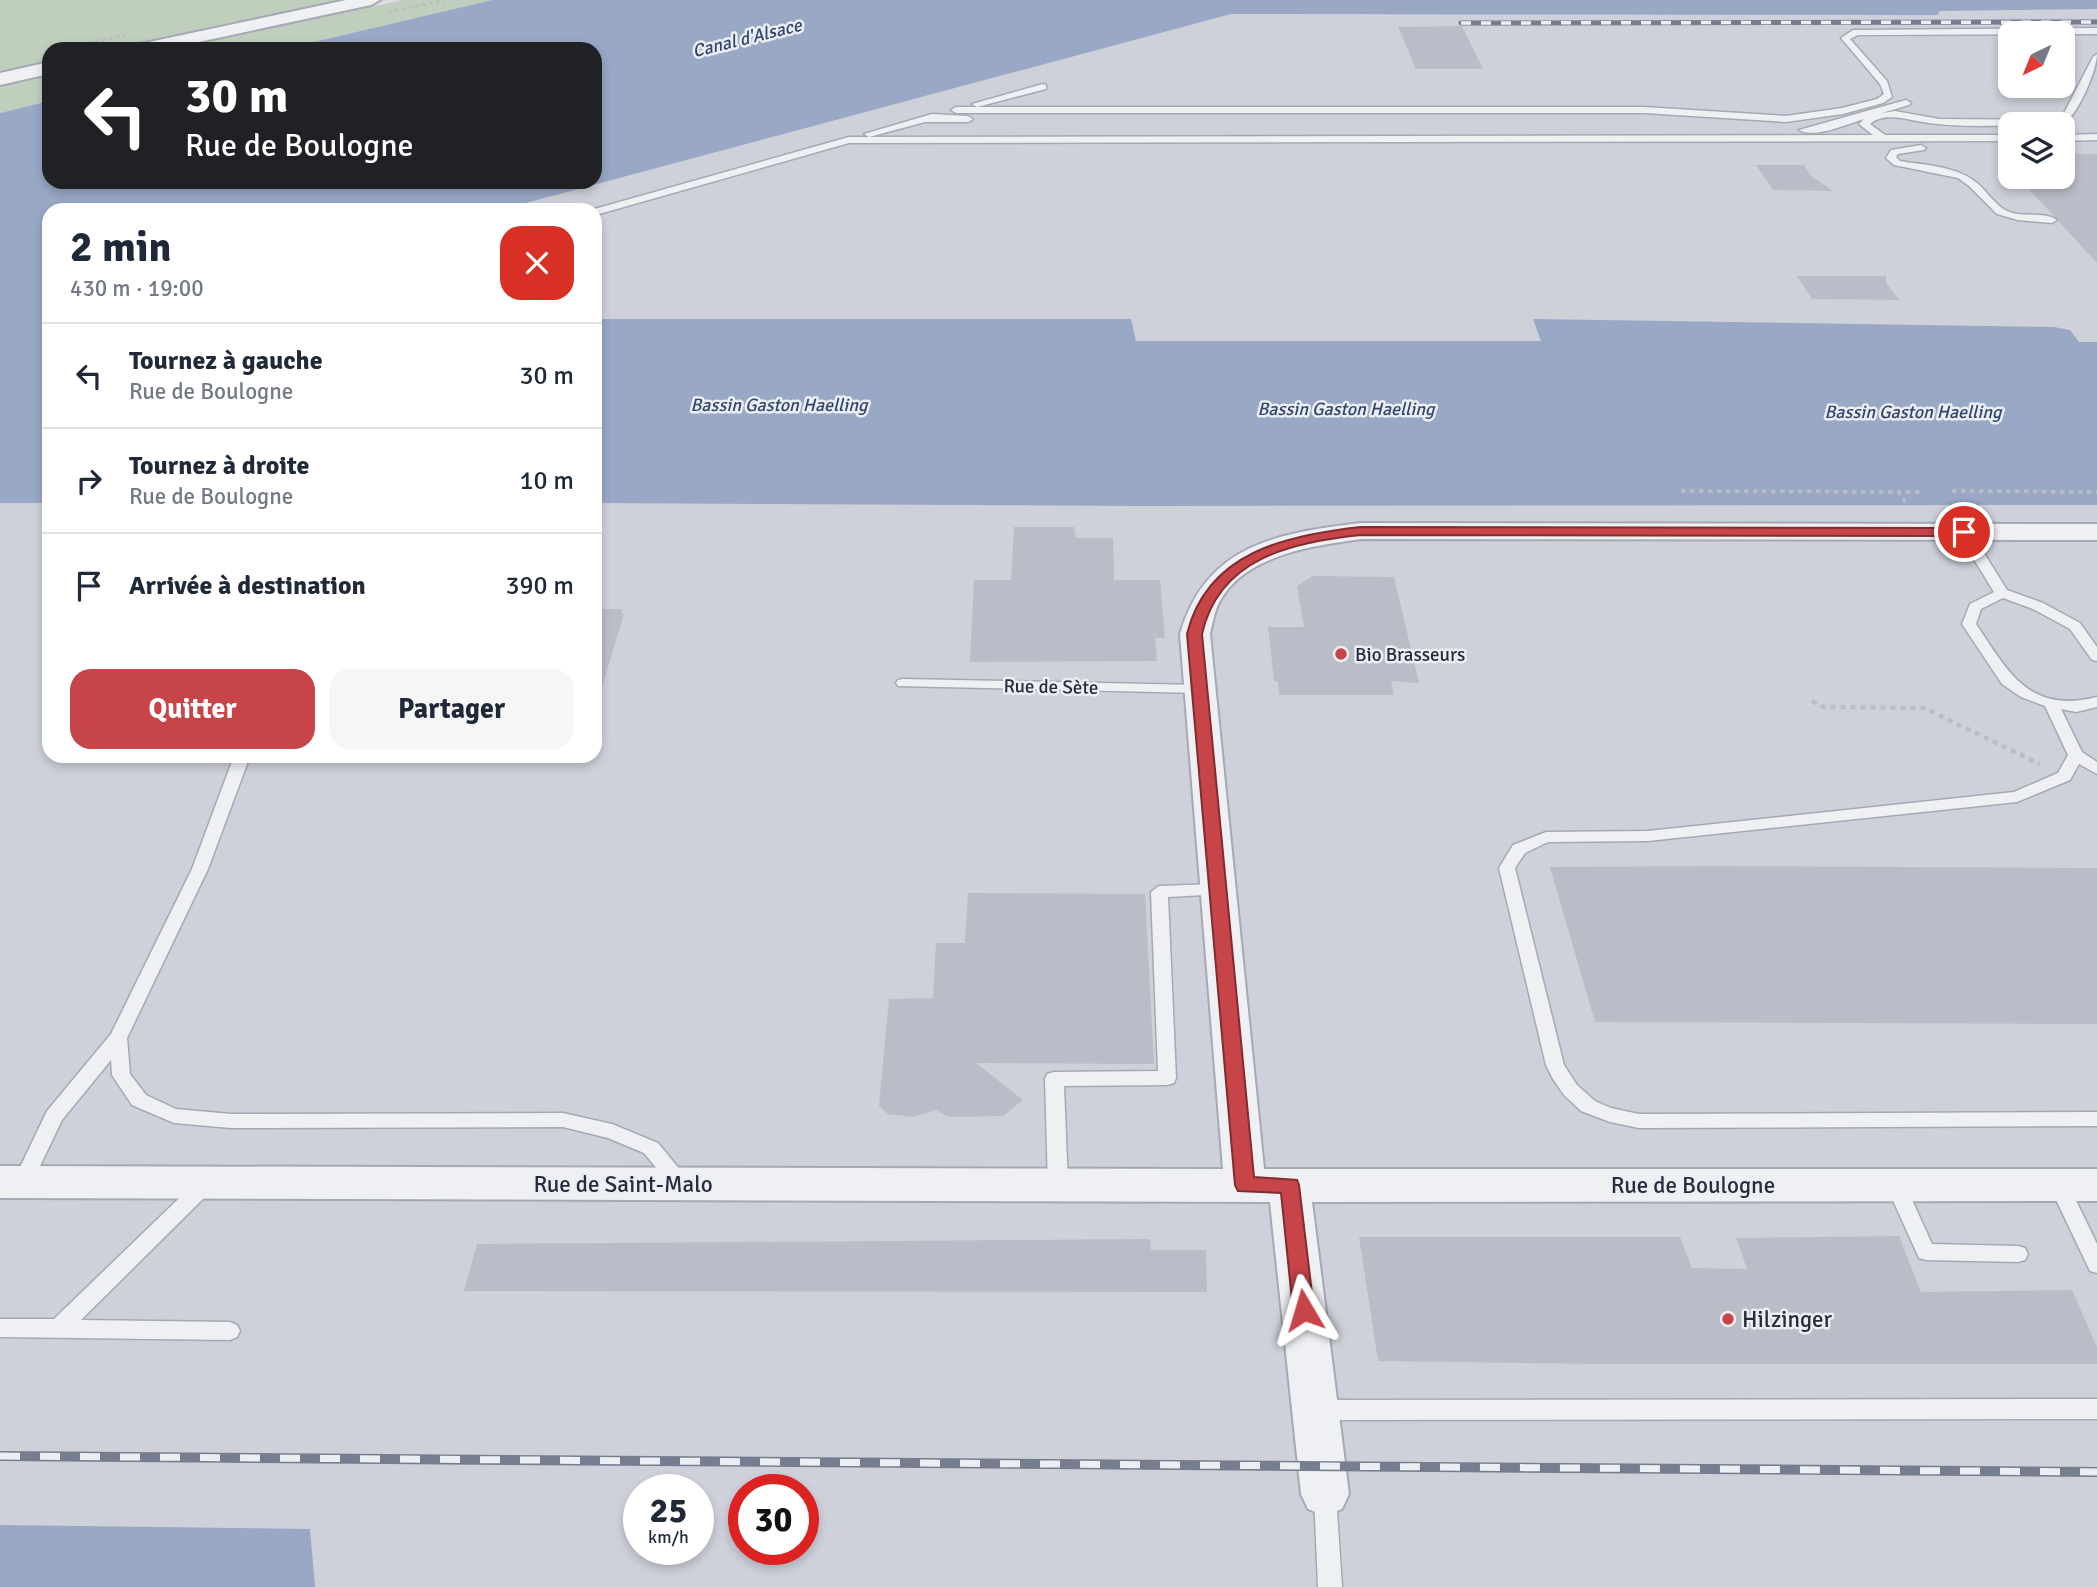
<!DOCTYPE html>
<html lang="fr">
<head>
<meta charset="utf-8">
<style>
  body { margin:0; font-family:Signika,sans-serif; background:#f6f6f7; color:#1f2937; height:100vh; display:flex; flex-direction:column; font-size:26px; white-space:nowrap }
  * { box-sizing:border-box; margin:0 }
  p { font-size:23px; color:#747a83 }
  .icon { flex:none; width:38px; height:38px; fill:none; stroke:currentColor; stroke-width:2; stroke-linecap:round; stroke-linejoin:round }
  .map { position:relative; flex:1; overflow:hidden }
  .panel { position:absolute; left:42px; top:203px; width:560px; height:560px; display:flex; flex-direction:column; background:#fff; border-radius:21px; box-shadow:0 4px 10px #0003 }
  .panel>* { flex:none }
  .banner { position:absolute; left:42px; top:42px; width:560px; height:147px; border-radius:21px; box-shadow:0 4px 10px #0003; background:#202124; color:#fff; overflow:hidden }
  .needle { width:46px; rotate:223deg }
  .buttons { position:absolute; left:1998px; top:21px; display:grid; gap:14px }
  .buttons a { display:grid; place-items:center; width:77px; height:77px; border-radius:14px; background:#fff; box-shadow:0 4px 10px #0003; font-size:35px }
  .speed { position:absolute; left:623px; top:1474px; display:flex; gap:14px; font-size:35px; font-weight:700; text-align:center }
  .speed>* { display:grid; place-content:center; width:91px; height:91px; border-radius:50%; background:#fff; box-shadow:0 4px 10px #0003; line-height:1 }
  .speed small { font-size:18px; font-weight:400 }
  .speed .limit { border:10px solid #d22; background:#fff; color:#111 }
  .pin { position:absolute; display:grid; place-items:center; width:60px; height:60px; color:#fff; margin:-30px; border:4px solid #fff; border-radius:50%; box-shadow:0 2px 7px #0007 }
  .me { position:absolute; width:77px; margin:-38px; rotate:353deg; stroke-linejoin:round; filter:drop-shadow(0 0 5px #0008) }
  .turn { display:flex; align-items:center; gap:24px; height:147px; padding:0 28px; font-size:32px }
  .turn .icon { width:91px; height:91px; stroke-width:2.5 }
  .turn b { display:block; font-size:49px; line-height:60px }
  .round { display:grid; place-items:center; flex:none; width:74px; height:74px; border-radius:21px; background:#f6f6f7 }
  .head { display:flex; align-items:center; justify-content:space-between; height:119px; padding:0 28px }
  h1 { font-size:42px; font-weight:700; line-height:52px }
  .action { display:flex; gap:14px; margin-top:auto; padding:14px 28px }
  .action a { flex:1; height:80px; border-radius:21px; background:#c74449; color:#fff; font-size:28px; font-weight:700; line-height:80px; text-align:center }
  .action a+a { background:#f6f6f7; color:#1f2937 }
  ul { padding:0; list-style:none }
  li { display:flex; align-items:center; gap:21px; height:105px; padding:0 28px; border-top:2px solid #e0e1e3 }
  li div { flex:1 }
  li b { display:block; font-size:26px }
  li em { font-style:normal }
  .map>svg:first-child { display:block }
  .built { fill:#ced1da; fill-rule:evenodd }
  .green { fill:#c0cfbd }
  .water { fill:#98a8c5 }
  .building { fill:#babdc8 }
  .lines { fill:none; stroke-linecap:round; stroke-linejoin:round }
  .lane-casing { stroke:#a5a9b3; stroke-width:3 }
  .street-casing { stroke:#a5a9b3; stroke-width:4 }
  .path-far2 { stroke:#babdc4; stroke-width:2.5; stroke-dasharray:3.5 3.5; stroke-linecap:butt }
  .path-far1 { stroke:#babdc4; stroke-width:3.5; stroke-dasharray:4.5 4.5; stroke-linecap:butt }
  .path { stroke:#babdc4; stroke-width:4.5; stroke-dasharray:5 5; stroke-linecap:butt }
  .lane { fill:#eef0f4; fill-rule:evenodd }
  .street { fill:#eef0f4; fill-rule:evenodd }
  .rail-far1-casing { stroke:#767d8e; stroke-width:5 }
  .rail-casing { stroke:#767d8e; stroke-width:10 }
  .rail-far1 { stroke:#ebeef3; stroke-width:3.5; stroke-dasharray:10; stroke-linecap:butt }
  .rail { stroke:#ebeef3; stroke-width:7; stroke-dasharray:20; stroke-linecap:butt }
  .route { fill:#c74449; stroke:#812c2f; stroke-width:2 }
  .poi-dot { fill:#c74449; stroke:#ebeef3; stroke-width:2.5 }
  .labels { text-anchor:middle; stroke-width:5; stroke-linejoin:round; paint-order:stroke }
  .far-water-label { font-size:18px; font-style:italic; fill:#33466d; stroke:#ebeef3 }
  .poi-label { font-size:19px; fill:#262c3b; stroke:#ebeef3; text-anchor:start }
  .street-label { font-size:19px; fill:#262c3b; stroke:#ebeef3 }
  .near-street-label { font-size:23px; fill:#262c3b; stroke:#ebeef3 }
  .near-poi-label { font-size:23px; fill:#262c3b; stroke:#ebeef3; text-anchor:start }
</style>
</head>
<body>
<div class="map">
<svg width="2097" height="1587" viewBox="0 0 2097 1587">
  <rect width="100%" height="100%" fill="#dcdfe6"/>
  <path class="built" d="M1140,0H2097V1587H0V271L49,260V756H595V210H279L595,182ZM2011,33H2063V86H2011ZM2011,124H2063V177H2011ZM639,1489H698V1549H639ZM744,1489H803V1549H744Z"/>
  <g class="green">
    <polygon points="0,0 387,0 149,49 49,49 49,70 0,80"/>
    <polygon points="403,0 492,0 284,49 173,49"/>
    <polygon points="49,76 49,101 0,113 0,86"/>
  </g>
  <g class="water">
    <polygon points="492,0 2097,0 2097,9 1940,11 1937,15 1231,14 500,210 49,210 49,503 0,503 0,113 49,101 49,182 595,182 595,49 284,49"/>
    <polygon points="595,319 1131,319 1136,341 1541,341 1533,319 2054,327 2070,330 2079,342 2097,342 2097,505 1141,506 595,503"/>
    <polygon points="0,1525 310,1529 315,1587 0,1587"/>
  </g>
  <g class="building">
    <polygon points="1462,26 1483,69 1416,69 1398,27"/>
    <polygon points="2063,154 2097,154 2097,263 2018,177 2063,177"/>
    <polygon points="1756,165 1804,165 1810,175 1833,191 1773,190"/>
    <polygon points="1797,276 1886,276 1886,283 1899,300 1812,299"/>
    <polygon points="1014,527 1074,527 1076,538 1113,538 1114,580 1160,580 1165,638 1155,638 1157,661 970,662 974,580 1011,580"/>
    <polygon points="1313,576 1394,577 1419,683 1391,681 1394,695 1279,695 1278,682 1274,680 1268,627 1304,627 1297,586"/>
    <polygon points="595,609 622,609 621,615 624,614 601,690 595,689"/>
    <polygon points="1709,866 2097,868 2097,1024 1595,1022 1550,867"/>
    <polygon points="968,893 1145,894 1154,1064 976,1063 1023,1100 1003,1116 949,1117 936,1110 913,1117 888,1114 879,1106 889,999 933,998 936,943 965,943"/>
    <polygon points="1899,1236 1921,1292 2072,1290 2097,1347 2097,1364 1592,1364 1378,1361 1359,1237 1680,1237 1692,1268 1747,1269 1736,1238"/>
    <polygon points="1150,1239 1151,1250 1206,1250 1207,1292 464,1291 477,1244"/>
  </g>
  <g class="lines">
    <g class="lane-casing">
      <g id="lane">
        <polygon points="2097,28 2097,34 1858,35 1850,39 1887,81 1892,97 1883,103 1843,114 1786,122 1644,113 956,113 951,110 956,107 1644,107 1786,116 1842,108 1877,99 1884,94 1880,84 1841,38 1853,30"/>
        <path d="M2097,54C2097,70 2077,118 2062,124C2013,124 1965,130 1917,121C1902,118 1882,113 1870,124L1885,135H2011V141L849,143L599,214L595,215V210H591L849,137L1873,135L1859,124L1864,119C1847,124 1815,139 1799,130L1906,100L1911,103L1909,105L1882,113L1895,111L1939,119L2056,120L2062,117L2093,57Z"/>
        <polygon points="1043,84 1046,85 1046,89 977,107 972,104"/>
        <polygon points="932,114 968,116 973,119 968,122 925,122 869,137 864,134"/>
        <polygon points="2097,134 2097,140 2063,141 2063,135"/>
        <path d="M1921,145L1926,148L1924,150L1898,154L1896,157L1900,161C1923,165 1954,166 1973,180C1985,188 1993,203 2005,210C2020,219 2043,210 2057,220L2052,223L2018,220L1997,214L1969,186L1958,178L1894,165L1886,158L1891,150Z"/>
        <path d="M1964,528L1969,529L2007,590L2043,603L2080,623L2097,647V661L2092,660L2070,629L2033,609L2003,598L1981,609L1976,624C2009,673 2029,714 2097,697V707L2076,712L2061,709L2082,752L2097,762V774L2079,764L2070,780L2017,802L1648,841L1548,842L1525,853L1515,868L1564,1065L1577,1085L1595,1101L1611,1108L1639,1114L2097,1112V1126L1639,1128L1610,1122L1581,1111L1564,1095L1553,1079L1546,1065L1499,868L1513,845L1546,832L1648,831L2014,792L2058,773L2068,755L2045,706L2021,697L2002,684L1962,624L1970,604L1994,592L1957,532Z"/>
        <polygon points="903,679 1200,685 1207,689 1200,693 898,686 896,683 898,680"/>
        <polygon points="234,756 250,756 208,869 127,1038 130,1074 146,1095 176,1109 231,1114 563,1113 612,1124 658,1143 686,1177 689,1182 686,1187 679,1190 672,1187 644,1153 608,1138 563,1127 231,1128 174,1123 132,1105 112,1075 111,1060 62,1120 30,1187 23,1190 16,1187 13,1182 47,1111 111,1034 192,869"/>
        <polygon points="1218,884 1224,886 1226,890 1224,894 1168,897 1176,1078 1174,1083 1167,1085 1064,1086 1068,1186 1065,1191 1058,1194 1051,1191 1048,1186 1045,1079 1047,1074 1054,1072 1158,1071 1151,892 1159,886"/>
        <polygon points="206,1176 213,1179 216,1184 213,1189 81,1320 230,1322 237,1325 240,1331 237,1337 230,1340 0,1337 0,1319 54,1319 199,1179"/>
        <polygon points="1896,1177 1903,1180 1932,1244 2018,1246 2025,1248 2028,1254 2025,1260 2018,1262 1926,1260 1919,1258 1886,1185 1889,1180"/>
        <polygon points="2059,1177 2066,1180 2097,1244 2097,1273 2090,1271 2049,1185 2052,1180"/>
        <polygon points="2097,1399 2097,1419 1318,1420 1310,1417 1307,1410 1310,1403 1318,1400"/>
        <polygon points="1325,1485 1333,1488 1336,1495 1342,1587 1318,1587 1314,1495 1317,1488"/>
      </g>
    </g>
    <g class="street-casing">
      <g id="street">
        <polygon points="346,0 380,0 371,5 166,49 131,49 140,44"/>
        <polygon points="49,62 49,74 0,85 0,73"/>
        <path d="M1361,523L2097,524V540L1361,539C1312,546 1240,555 1217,607C1214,615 1212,625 1210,634L1264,1169H2097V1201L1312,1202L1349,1494L1342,1509L1325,1516L1308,1509L1301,1494L1270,1202L0,1198V1166L1223,1169L1180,634C1206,544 1278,533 1361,523Z"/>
      </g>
    </g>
    <g class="path-far2">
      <polyline points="388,12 445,0"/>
      <polyline points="61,49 125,35"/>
    </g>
    <g class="path-far1">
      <polyline points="1681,491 1920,492"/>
      <polyline points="1898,491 1907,505"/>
      <polyline points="1952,491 2097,492"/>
    </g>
    <polyline class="path" points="1812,701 1824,707 1924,708 2040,764"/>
    <use href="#lane" class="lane"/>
    <use href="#street" class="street"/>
    <g class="rail-far1-casing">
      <polyline id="rail-far1" points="1461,23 2097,22"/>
    </g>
    <g class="rail-casing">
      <polyline id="rail" points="0,1456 2097,1472"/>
    </g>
    <use href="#rail-far1" class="rail-far1"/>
    <use href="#rail" class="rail"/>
  </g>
  <path class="route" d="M1361,527L1964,528L1971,532L1964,536L1361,535C1292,542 1219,558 1202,634L1254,1177L1297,1180L1299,1185L1314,1310L1311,1317L1304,1319L1297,1317L1293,1310L1281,1193L1238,1191L1235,1185L1187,634C1207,552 1287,535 1361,527Z"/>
  <g class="poi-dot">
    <circle cx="1341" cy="654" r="7"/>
    <circle cx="1728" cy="1319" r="7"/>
  </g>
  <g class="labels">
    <g class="far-water-label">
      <text transform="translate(747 38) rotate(-14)" y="6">Canal d'Alsace</text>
      <text x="779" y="411">Bassin Gaston Haelling</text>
      <text x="1346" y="415">Bassin Gaston Haelling</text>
      <text x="1913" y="418">Bassin Gaston Haelling</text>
    </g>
    <g class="poi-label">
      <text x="1355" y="661">Bio Brasseurs</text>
    </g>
    <g class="street-label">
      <text transform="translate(1051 686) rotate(1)" y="7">Rue de Sète</text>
    </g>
    <g class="near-street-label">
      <text x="623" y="1192">Rue de Saint-Malo</text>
      <text x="1693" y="1193">Rue de Boulogne</text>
    </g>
    <g class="near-poi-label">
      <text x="1742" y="1327">Hilzinger</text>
    </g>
  </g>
</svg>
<div class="buttons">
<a><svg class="needle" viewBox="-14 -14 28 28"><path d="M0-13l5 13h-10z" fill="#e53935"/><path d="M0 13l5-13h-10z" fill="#747a83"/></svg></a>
<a><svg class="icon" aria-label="layers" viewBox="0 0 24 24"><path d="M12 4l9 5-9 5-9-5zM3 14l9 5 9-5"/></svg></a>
</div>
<div class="speed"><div>25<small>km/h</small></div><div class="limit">30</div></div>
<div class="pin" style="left:1964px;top:532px;background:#d93025"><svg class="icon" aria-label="arrive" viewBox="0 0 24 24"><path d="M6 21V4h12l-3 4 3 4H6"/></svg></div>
<svg class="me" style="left:1304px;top:1310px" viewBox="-20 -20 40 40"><path d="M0-17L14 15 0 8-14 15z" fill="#c74449" stroke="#fff" stroke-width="4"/></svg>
<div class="banner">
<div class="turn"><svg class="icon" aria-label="left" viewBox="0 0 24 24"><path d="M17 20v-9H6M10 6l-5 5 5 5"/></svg><div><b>30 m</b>Rue de Boulogne</div></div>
</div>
<section class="panel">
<div class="head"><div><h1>2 min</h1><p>430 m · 19:00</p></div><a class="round" style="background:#d93025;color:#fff"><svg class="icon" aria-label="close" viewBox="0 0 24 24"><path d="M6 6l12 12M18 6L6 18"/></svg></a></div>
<ul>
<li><svg class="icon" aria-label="left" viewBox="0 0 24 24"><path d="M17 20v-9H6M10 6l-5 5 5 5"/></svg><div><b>Tournez à gauche</b><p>Rue de Boulogne</p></div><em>30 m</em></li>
<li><svg class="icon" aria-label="right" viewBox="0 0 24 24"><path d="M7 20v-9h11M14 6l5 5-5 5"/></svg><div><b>Tournez à droite</b><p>Rue de Boulogne</p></div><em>10 m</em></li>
<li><svg class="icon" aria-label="arrive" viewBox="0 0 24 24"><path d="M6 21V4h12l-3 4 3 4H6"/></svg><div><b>Arrivée à destination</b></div><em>390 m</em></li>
</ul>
<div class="action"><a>Quitter</a><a>Partager</a></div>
</section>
</div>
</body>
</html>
